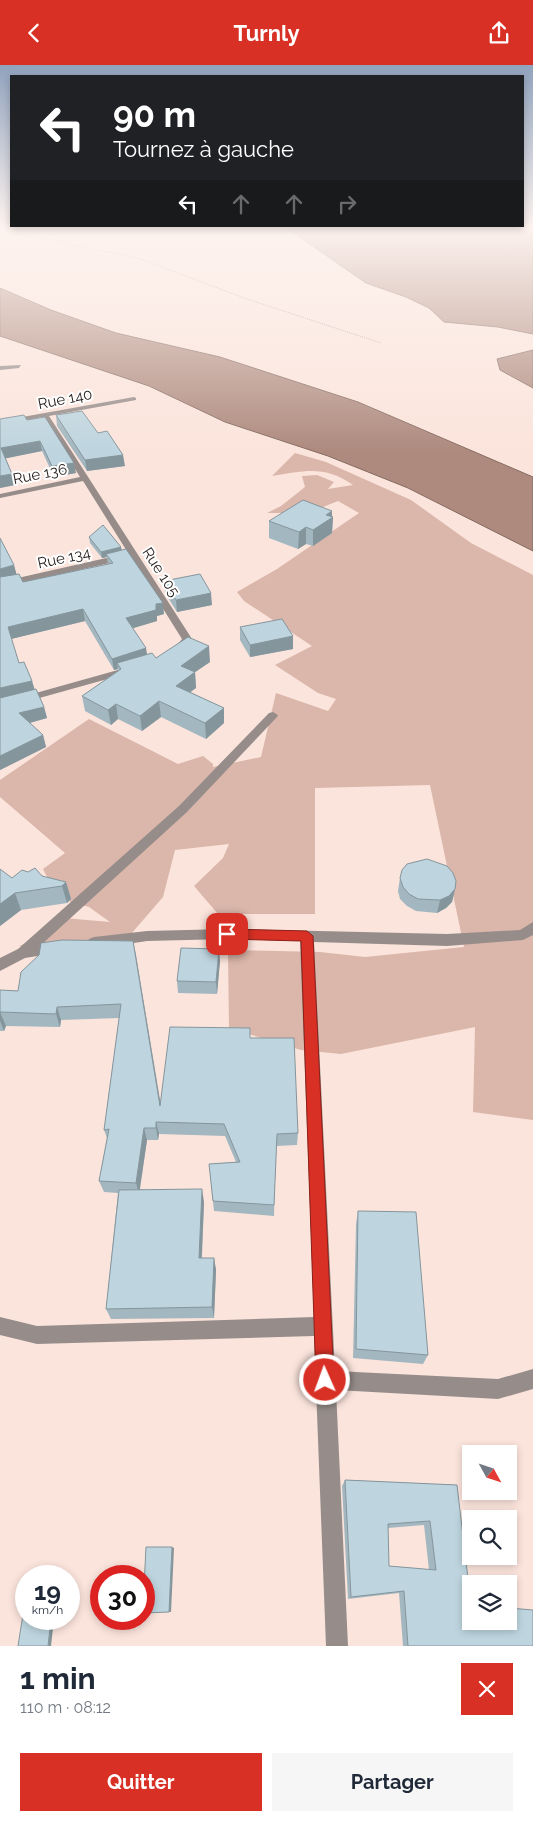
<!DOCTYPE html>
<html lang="fr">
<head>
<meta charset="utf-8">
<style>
  body { margin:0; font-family:Raleway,sans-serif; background:#f6f6f7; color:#1f2937; height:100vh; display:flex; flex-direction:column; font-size:19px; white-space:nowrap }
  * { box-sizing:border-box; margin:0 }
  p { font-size:16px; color:#747a83 }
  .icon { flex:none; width:28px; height:28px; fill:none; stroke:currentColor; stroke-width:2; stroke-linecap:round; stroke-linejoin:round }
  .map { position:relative; height:1581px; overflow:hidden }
  .drawer { display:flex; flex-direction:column; background:#fff; flex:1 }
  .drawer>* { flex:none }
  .guide { position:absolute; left:10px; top:10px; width:514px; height:152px; border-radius:0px; box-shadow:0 2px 8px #0003; background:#202124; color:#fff; overflow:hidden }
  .needle { width:32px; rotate:130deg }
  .controls { position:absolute; left:462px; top:1380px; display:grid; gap:10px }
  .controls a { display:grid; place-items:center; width:55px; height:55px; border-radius:0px; background:#fff; box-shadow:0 2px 8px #0003; font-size:25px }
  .speed { position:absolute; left:15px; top:1500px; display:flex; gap:10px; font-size:25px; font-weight:700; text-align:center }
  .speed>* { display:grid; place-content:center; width:65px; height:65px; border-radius:50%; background:#fff; box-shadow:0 2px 8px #0003; line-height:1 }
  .speed small { font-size:12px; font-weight:400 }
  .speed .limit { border:8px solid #d22; background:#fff; color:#111 }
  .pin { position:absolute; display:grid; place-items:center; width:42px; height:42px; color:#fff; margin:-21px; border-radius:10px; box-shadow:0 2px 8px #0006 }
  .me { position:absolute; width:55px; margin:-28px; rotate:358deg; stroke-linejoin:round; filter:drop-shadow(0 0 4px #0008) }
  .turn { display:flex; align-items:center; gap:18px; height:105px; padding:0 20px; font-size:22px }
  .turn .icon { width:65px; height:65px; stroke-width:2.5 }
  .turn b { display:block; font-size:35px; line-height:42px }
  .lanes { display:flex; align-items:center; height:48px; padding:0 20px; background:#0003; justify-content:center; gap:25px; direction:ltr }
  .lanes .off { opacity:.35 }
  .round { display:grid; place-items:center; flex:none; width:52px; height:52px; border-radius:0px; background:#f6f6f7 }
  .head { display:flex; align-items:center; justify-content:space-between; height:85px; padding:0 20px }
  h1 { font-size:30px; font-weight:700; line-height:38px }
  .primary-button { display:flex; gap:10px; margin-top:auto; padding:10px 20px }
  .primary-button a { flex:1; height:58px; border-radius:0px; background:#d93025; color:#fff; font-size:20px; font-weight:700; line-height:58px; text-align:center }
  .primary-button a+a { background:#f6f6f7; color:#1f2937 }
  header { display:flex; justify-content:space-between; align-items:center; height:65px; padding:0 20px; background:#d93025; color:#fff; font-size:22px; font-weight:700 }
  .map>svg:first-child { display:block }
  .green { fill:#dbb6aa }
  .water { fill:#ae8a7e; stroke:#856a60 }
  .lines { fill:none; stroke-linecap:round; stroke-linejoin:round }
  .path { stroke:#ae9c96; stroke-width:1; stroke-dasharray:1 1; stroke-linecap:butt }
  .minor { fill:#968d8a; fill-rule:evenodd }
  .wall { fill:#a3b7c0; fill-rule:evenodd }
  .shaded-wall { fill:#85959c }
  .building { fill:#bed5df; stroke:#85959c; fill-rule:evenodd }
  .route { fill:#d93025; stroke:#8d1f18 }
  .labels { text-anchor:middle; stroke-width:4; stroke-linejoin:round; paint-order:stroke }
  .far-street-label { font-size:15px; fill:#261e1b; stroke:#fff }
</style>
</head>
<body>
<header><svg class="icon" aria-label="back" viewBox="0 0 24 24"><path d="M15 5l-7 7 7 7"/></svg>Turnly<svg class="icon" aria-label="share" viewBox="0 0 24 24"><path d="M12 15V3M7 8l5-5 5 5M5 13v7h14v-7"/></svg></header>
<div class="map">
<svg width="533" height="1581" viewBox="0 0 533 1581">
  <rect width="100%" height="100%" fill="#fbe4dc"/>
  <path class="green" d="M295,388L326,397L411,435L471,478L533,510V1055L473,1047L475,962L341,989L301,985L229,963L228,885L320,887L365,892L464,882L430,720L315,723V849H218L194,821L223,793L229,779L175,785L163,832L118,884L19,881L48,870L64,853L110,857L89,842L58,833L43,804L65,788L0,732V715L89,654L178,699L203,691L213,699V702L261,692L276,628L328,646L336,634L318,628L275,600L312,581L244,536L237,527L277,504L359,448L338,436L308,448H267L281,441L305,422L302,411L317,410L334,417L328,424L353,420C324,400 305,406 272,411Z"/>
  <g class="water">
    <polygon points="288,164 533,164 533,269 498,262 444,257 429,243 406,232 366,218"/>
    <polygon points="0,223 51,245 116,268 220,292 358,337 533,412 533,486 408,423 328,391 225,357 149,321 0,271"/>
    <polygon points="533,285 533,323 500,305 497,294"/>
  </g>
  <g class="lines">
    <polyline class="path" points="0,168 42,173 138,193 247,234 381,278"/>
    <g class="minor">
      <polygon points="21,300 19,303 0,305 0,301"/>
      <polygon points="134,332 136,333 136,335 49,351 192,574 181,587 178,588 173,585 182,574 83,416 0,433 0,429 80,412 43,352 0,360 0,356"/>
      <polygon points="124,489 127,490 127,494 0,523 0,517"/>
      <polygon points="125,603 129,604 129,608 0,644 0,638"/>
      <polygon points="273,647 278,650 277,652 187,747 41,880 57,877 62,879 64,883 62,887 25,893 0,906 0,893 18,884 179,741 269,648"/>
      <polygon points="533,857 533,870 523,875 447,881 314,877 335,1306 498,1314 533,1304 533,1324 498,1334 336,1325 348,1581 326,1581 314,1271 37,1279 0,1270 0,1252 37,1261 314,1252 300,876 227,874 147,876 94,884 89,882 87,878 89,874 94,872 147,866 227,864 447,869 520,865"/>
    </g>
  </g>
  <g class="wall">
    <polygon points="56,350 98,368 125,401 87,406 57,361"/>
    <polygon points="0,354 27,355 76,408 54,412 42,386 5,393 15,420 0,423"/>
    <polygon points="332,452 333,452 332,468 313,481 306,479 298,484 269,473 269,456"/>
    <polygon points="89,472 121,482 122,486 164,549 157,551 157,556 133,563 147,589 156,593 210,597 195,607 196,623 190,627 224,643 224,658 206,674 161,652 142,666 118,654 111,660 85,646 82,631 118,606 118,604 114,605 85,556 11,574 19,598 32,616 35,625 44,642 47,653 30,658 43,670 46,682 0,705 14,500 16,509 23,517 108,499 107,492 102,493 90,478"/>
    <polygon points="164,516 212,540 177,547 165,528"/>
    <polygon points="240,562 293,571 293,584 250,592 240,575"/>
    <polygon points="42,811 66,817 71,834 67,838 21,845 0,861 12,813"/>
    <polygon points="400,813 455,824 452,837 446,843 437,848 416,846 407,841 400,834 398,826"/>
    <polygon points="133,876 160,1039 251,973 298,1068 297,1080 276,1081 274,1151 214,1146 209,1099 236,1097 225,1071 159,1069 158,1075 147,1075 140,1124 204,1137 202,1193 214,1193 216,1205 214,1253 111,1254 106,1244 118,1128 104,1127 99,1116 107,1073 104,1065 119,953 61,955 60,962 6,961 4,966 0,966 0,925 18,926"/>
    <polygon points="220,896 217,929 178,928 177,916"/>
    <polygon points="358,1146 428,1290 423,1299 353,1293 356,1159"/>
    <path d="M345,1415L457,1420L471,1556L533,1581H403L399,1528L348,1534L342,1421ZM424,1460L429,1505L389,1501L388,1463Z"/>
  </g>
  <g class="shaded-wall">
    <polygon points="40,376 42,386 3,394 1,383"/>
    <polygon points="123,390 125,401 87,406 85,395"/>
    <polygon points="74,398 76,408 54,412 52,401"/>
    <polygon points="12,409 15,420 0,423 0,411"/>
    <polygon points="332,446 332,453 333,452 332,468 313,481 313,465 326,450"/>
    <polygon points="306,462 306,479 298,484 299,467"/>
    <polygon points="121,482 122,488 106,489 107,492 102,493 101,487"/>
    <polygon points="14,500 17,511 0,515 0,504"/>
    <polygon points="211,528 212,540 177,547 176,535"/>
    <polygon points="163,538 164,549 157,551 157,556 127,565 126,553 156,539"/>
    <polygon points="83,544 85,556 11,574 8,562"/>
    <polygon points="293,571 293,584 250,592 250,580"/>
    <polygon points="209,581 210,597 182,616 181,601"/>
    <polygon points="146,583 148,595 117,598 118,604 114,605 112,594"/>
    <polygon points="195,607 196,623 178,636 176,621"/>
    <polygon points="32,616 35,627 0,636 0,623"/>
    <polygon points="159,636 161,652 142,666 140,651"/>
    <polygon points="116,639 118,654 111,660 108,645"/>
    <polygon points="44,642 47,653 22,660 19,648"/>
    <polygon points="224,643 224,658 206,674 205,658"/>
    <polygon points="43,670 46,682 0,705 0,691"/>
    <polygon points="66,817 71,834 67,838 62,821"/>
    <polygon points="455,824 452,837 446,843 437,848 440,835"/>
    <polygon points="15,828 21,845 0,861 0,839"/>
    <polygon points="133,876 136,890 163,1053 160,1041"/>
    <polygon points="219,884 220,896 217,929 216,917"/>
    <polygon points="57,942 61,955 60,962 56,949"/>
    <polygon points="0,947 6,961 4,966 0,956"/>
    <polygon points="156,1057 159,1069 158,1075 156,1063"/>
    <polygon points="144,1063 147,1075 139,1129 136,1118"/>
    <polygon points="202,1124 204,1137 201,1205 199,1193"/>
    <polygon points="214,1193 216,1205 214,1253 212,1242"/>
    <polygon points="172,1482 174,1483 171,1547 169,1547"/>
    <polygon points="51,1554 54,1554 51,1581 48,1581"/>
  </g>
  <g class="building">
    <polygon points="82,346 98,368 107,366 123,390 85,395 56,350"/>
    <polygon points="24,350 27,355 45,352 74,398 52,401 40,376 1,383 12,409 0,411 0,354"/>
    <polygon points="303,435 332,446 326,450 333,452 313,465 306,462 299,467 269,456"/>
    <polygon points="103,460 121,482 101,487 89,472"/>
    <polygon points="0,473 14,500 0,504"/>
    <polygon points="126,484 163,538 156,539 156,545 126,553 146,583 112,594 83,544 8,562 19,598 24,597 32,616 0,623 0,512 19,509 23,517 113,498 106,489"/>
    <polygon points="200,509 211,528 176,535 164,516"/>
    <polygon points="282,554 293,571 250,580 240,562"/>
    <polygon points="188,572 209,581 181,601 195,607 176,621 224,643 205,658 159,636 140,651 116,639 108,645 82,631 121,604 117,598 152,588 156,593"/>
    <polygon points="36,624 44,642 19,648 43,670 0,691 0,633"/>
    <polygon points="427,794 447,801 453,808 456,816 455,824 449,831 440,835 418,834 409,829 403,822 400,813 402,805 407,799"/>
    <polygon points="35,803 42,811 66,817 62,821 15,828 0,839 0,804 12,813 22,805 28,807"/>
    <polygon points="62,875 133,876 160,1041 170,962 250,963 250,973 294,973 298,1068 277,1069 274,1140 213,1136 209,1099 240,1097 224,1059 156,1057 156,1063 144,1063 136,1118 99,1116 109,1064 104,1065 121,939 57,942 56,949 0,947 0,949 0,925 18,926 21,907 39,890 41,878"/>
    <polygon points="181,883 219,884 216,917 177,916"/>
    <polygon points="202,1124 199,1193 214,1193 212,1242 106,1244 119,1125"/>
    <polygon points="358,1146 416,1147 428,1290 356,1284"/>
    <path d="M345,1415L457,1420L471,1539V1556H509V1543L533,1545V1581H408L404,1526L351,1532ZM430,1456L436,1505L389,1501L388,1459Z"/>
    <polygon points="146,1482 172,1482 169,1547 144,1548 144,1522"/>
    <polygon points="24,1543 26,1543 26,1554 51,1554 48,1581 18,1581"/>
  </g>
  <linearGradient id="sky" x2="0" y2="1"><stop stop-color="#91a3be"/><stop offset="0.42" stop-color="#fdf3ef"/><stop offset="1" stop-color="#fdf3ef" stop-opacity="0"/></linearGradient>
  <rect width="533" height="386" fill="url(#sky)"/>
  <polygon class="route" points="227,864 307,866 313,871 334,1315 331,1321 325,1323 319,1321 316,1315 301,876 227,874 221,869"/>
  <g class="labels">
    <g class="far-street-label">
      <text transform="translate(65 334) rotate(-11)" y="5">Rue 140</text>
      <text transform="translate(40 409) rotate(-11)" y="5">Rue 136</text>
      <text transform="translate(64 493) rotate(-12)" y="5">Rue 134</text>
      <text transform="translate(161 507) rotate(57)" y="5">Rue 105</text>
    </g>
  </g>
</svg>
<div class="controls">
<a><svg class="needle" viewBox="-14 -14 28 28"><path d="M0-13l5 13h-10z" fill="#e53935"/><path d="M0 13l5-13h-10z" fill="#747a83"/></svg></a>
<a><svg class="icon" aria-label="search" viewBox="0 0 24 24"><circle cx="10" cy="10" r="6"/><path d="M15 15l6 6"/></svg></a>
<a><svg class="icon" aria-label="layers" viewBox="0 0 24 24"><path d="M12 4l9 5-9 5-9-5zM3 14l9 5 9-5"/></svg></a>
</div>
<div class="speed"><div>19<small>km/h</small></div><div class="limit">30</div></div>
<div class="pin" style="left:227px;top:869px;background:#d93025"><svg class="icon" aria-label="arrive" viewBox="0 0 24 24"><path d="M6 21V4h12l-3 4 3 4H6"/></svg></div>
<svg class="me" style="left:325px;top:1315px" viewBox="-20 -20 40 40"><circle r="17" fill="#d93025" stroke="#fff" stroke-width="3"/><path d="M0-11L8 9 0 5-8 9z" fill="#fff"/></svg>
<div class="guide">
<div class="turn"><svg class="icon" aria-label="left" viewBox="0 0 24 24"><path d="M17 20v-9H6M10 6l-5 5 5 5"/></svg><div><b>90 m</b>Tournez à gauche</div></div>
<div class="lanes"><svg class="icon" aria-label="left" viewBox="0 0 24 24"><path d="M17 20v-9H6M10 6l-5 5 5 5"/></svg><svg class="icon off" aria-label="ahead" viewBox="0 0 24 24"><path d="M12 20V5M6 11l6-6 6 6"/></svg><svg class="icon off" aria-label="ahead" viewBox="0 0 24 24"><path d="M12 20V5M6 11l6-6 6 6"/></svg><svg class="icon off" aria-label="right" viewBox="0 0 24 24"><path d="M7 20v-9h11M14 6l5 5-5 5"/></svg></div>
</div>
</div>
<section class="drawer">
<div class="head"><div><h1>1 min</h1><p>110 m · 08:12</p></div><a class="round" style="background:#d93025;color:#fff"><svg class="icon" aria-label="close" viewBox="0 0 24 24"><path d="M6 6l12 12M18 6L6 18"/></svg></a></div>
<div class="primary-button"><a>Quitter</a><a>Partager</a></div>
</section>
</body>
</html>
